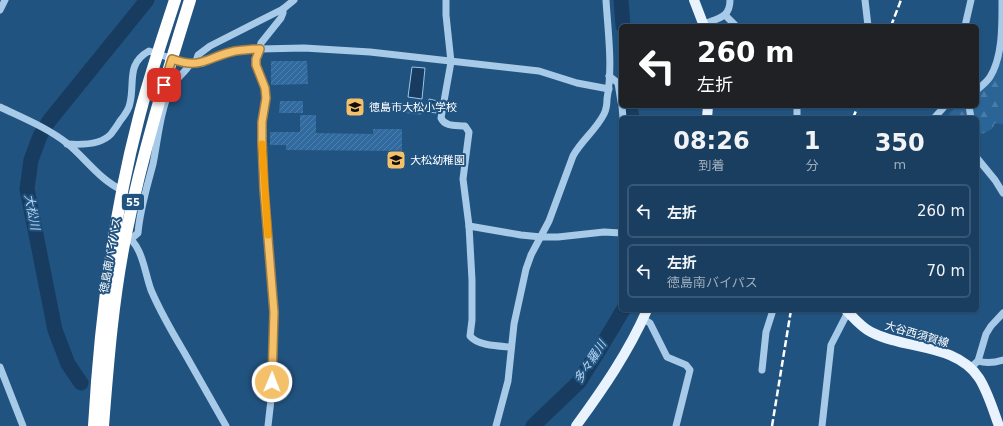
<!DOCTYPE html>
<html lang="ja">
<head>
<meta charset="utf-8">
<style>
  body { margin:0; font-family:"DejaVu Sans","Noto Sans JP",sans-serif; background:#264969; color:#f1f3f6; height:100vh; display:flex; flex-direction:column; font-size:15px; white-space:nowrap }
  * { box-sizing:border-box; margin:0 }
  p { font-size:13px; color:#9faebd }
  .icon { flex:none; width:22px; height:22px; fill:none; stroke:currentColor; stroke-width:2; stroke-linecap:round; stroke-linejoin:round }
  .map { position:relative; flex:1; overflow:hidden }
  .panel { position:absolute; left:619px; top:116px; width:360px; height:196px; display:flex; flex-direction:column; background:#193e60; border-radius:6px; box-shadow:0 1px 3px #0004,0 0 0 1px #375775 }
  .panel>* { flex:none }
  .banner { position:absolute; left:619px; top:24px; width:360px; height:84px; border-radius:6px; box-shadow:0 1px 3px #0004,0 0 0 1px #375775; background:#202124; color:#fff; overflow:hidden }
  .pin { position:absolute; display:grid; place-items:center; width:34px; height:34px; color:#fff; margin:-17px; border-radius:8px; box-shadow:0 2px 6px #0006 }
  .me { position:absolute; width:44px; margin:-22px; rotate:1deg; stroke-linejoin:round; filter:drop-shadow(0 0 3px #0008) }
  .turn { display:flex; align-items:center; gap:14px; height:84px; padding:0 12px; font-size:18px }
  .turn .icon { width:52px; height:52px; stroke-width:2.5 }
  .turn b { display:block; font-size:28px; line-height:34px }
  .eta { display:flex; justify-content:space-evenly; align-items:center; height:68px; text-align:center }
  .eta b { font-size:24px; font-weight:700; line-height:28px }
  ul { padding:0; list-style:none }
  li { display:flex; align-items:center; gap:12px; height:54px; margin:0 8px 6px; padding:0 4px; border:2px solid #375775; border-radius:6px }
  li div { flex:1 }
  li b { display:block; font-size:15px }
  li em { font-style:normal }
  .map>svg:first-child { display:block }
  .forest { fill:url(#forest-firs) }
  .water { fill:#173c60; stroke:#9bc5e9 }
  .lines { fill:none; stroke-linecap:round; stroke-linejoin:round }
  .river { stroke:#173c60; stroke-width:15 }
  .building { fill:url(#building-hatch) }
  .minor { stroke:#a7cae8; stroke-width:7 }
  .major { stroke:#e9f3fd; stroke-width:10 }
  .highway { stroke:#fff; stroke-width:12 }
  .rail { stroke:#fff; stroke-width:2.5; stroke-dasharray:7 3; stroke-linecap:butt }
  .route-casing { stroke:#9f7d44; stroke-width:10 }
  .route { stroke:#f4c069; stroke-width:7 }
  .slow { stroke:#f59e0b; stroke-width:7 }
  .labels { text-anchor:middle; stroke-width:4; stroke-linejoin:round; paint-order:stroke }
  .shield { fill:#215380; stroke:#bccbd9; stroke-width:1 }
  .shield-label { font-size:10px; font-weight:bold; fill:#fff }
  .poi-label { font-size:11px; fill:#fff; stroke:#215380; text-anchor:start }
  .street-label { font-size:11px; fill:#fff; stroke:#215380 }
  .water-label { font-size:12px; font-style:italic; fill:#b2d3ef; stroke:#215380 }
</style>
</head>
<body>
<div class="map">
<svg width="1003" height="426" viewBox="0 0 1003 426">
  <defs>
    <pattern id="forest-firs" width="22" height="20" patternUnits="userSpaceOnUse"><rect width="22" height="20" fill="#2b6598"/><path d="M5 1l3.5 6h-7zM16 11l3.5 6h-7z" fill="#4b7ca7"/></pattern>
    <pattern id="building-hatch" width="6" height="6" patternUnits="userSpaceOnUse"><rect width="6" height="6" fill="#316a9e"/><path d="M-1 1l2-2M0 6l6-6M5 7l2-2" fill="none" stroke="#5080ad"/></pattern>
  </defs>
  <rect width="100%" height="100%" fill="#215380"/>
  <path class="forest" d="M1003,51V124L995,123L992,129L982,134L977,131V118H945L957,106H977V93C994,81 998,75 999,54Z"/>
  <g class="water">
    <polygon points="412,67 425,68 422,99 408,97"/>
    <polygon points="429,99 438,101 436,113 430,112 431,107 427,107"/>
  </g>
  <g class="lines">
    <g class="river">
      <polyline points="621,0 623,26"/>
      <polyline points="630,106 632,118"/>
      <polyline points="81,383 68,364 55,330 27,189 31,160 40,136 49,121 147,0"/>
      <polyline points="533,426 579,382 601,347 623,310"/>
    </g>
  </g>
  <g class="building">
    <polygon points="271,61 307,61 308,84 271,85"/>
    <polygon points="280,101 303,101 303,113 279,113"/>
    <polygon points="397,102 422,107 421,115 397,112"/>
    <polygon points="300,115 316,115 316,133 373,134 373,129 402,129 402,151 286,150 286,145 270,145 270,132 300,132"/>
  </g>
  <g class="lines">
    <g class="minor">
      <path d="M446,0V15L451,62L441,118C445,127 456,125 465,126L469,132L463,179L469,226L472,280V320L470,336C478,346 499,346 511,347"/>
      <polyline points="865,0 868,26"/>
      <polyline points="0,10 5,0"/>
      <polyline points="725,15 736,26"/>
      <path d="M704,24C718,18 730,18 730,0"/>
      <polyline points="965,26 971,0"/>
      <polyline points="195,64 203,63 219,56 236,51 260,49 304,48 370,52 539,71 577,83 609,89"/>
      <polyline points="609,76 618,83 621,102"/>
      <path d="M977,90C981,86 987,82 990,77C1003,56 1002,24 1002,0"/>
      <polyline points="622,106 623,118"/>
      <polyline points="969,106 971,118"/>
      <path d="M0,107C23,118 48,128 68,144C86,159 100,180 122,190"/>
      <polyline points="797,118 797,106"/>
      <polyline points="934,118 945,106"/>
      <path d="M67,144C81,145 101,145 111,134C114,130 117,126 120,121C124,116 129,110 130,103C135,82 126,64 149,51L182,62L195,64L198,55L210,46L283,9L294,0"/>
      <polyline points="977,158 995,180 1003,193"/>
      <polyline points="469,226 521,235 541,237 558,237 604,232 621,233"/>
      <path d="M124,234C143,245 144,271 151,290C160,311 172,332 184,352C198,377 212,401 226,426"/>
      <path d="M131,239L138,233C140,209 147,187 153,164C158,139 160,111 171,88C175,79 185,73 190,64"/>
      <polyline points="643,319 650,323 667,357 686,365 690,370 676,426"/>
      <path d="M978,361C987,364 994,363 1003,360"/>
      <polyline points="0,367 23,426"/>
      <polyline points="970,368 978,361 986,334 991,326 1003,313"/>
      <polyline points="762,370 766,332 773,310"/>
      <polyline points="268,426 273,382 273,312 264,189 262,141 262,122 266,98 265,88 258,71 256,59 261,43 281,18 283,13 283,9"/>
      <path d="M496,426L508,381L514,324L526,269L531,255L549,221L573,156C581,141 596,130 604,114C606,110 607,104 607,99C613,66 608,33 606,0"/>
      <polyline points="822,426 831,345 849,310"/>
    </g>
    <g class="major">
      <polyline points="694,0 704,26"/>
      <polyline points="707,118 708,106"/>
      <path d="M846,310C854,318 861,327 871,332C905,350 956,343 979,378C988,392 993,410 999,426"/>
      <path d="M576,426C603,389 628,353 647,310"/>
    </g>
    <g class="highway">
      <path d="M94,426C100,323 112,221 138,121C148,80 162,40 175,0"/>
      <path d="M103,426C108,362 113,297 126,234C142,154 166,77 190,0"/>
    </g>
    <g class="rail">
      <polyline points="891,26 901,0"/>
      <polyline points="853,118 858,106"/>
      <polyline points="772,426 791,310"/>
    </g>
  </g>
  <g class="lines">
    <g class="route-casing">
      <path id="route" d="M164,85L172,59C202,70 207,57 235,51C243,50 251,49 260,49L256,59V65L265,88L266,98L262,122V141L264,189L274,312L272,382"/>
    </g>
    <use href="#route" class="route"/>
    <polyline class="slow" points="262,144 268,235"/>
  </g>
  <defs>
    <g id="school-square" transform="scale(1)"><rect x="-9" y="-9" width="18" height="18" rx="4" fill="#f4c069" stroke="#215380"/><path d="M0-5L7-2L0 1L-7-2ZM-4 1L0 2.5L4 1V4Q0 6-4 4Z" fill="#111"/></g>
  </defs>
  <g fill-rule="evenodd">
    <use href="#school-square" x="355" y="107"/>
    <use href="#school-square" x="396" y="160"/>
  </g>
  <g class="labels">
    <rect class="shield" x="122" y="194" width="22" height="16" rx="3"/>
    <g class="shield-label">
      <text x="133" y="206">55</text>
    </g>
    <g class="poi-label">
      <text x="369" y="111">徳島市大松小学校</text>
      <text x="410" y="164">大松幼稚園</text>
    </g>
    <g class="street-label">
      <text transform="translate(110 255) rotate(-80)" y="4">徳島南バイパス</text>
      <text transform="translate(917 334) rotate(16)" y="4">大谷西須賀線</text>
    </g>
    <g class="water-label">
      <text transform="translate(32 212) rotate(79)" y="4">大松川</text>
      <text transform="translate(590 362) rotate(-57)" y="4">多々羅川</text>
    </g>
  </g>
</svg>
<div class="pin" style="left:164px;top:85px;background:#d93025"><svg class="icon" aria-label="arrive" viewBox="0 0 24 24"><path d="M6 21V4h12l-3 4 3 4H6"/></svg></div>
<svg class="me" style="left:272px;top:382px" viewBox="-20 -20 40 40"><circle r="17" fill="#f4c069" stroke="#fff" stroke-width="3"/><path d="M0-11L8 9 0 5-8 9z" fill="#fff"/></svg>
<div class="banner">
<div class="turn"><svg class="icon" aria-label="left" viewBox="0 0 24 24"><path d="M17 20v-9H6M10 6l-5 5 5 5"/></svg><div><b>260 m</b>左折</div></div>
</div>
<section class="panel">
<div class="eta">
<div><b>08:26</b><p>到着</p></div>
<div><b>1</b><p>分</p></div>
<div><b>350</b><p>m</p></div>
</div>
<ul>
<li><svg class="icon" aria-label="left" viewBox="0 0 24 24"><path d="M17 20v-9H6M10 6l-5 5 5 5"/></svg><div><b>左折</b></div><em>260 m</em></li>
<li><svg class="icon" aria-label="left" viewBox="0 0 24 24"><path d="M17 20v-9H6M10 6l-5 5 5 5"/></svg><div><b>左折</b><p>徳島南バイパス</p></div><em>70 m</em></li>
</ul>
</section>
</div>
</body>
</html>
